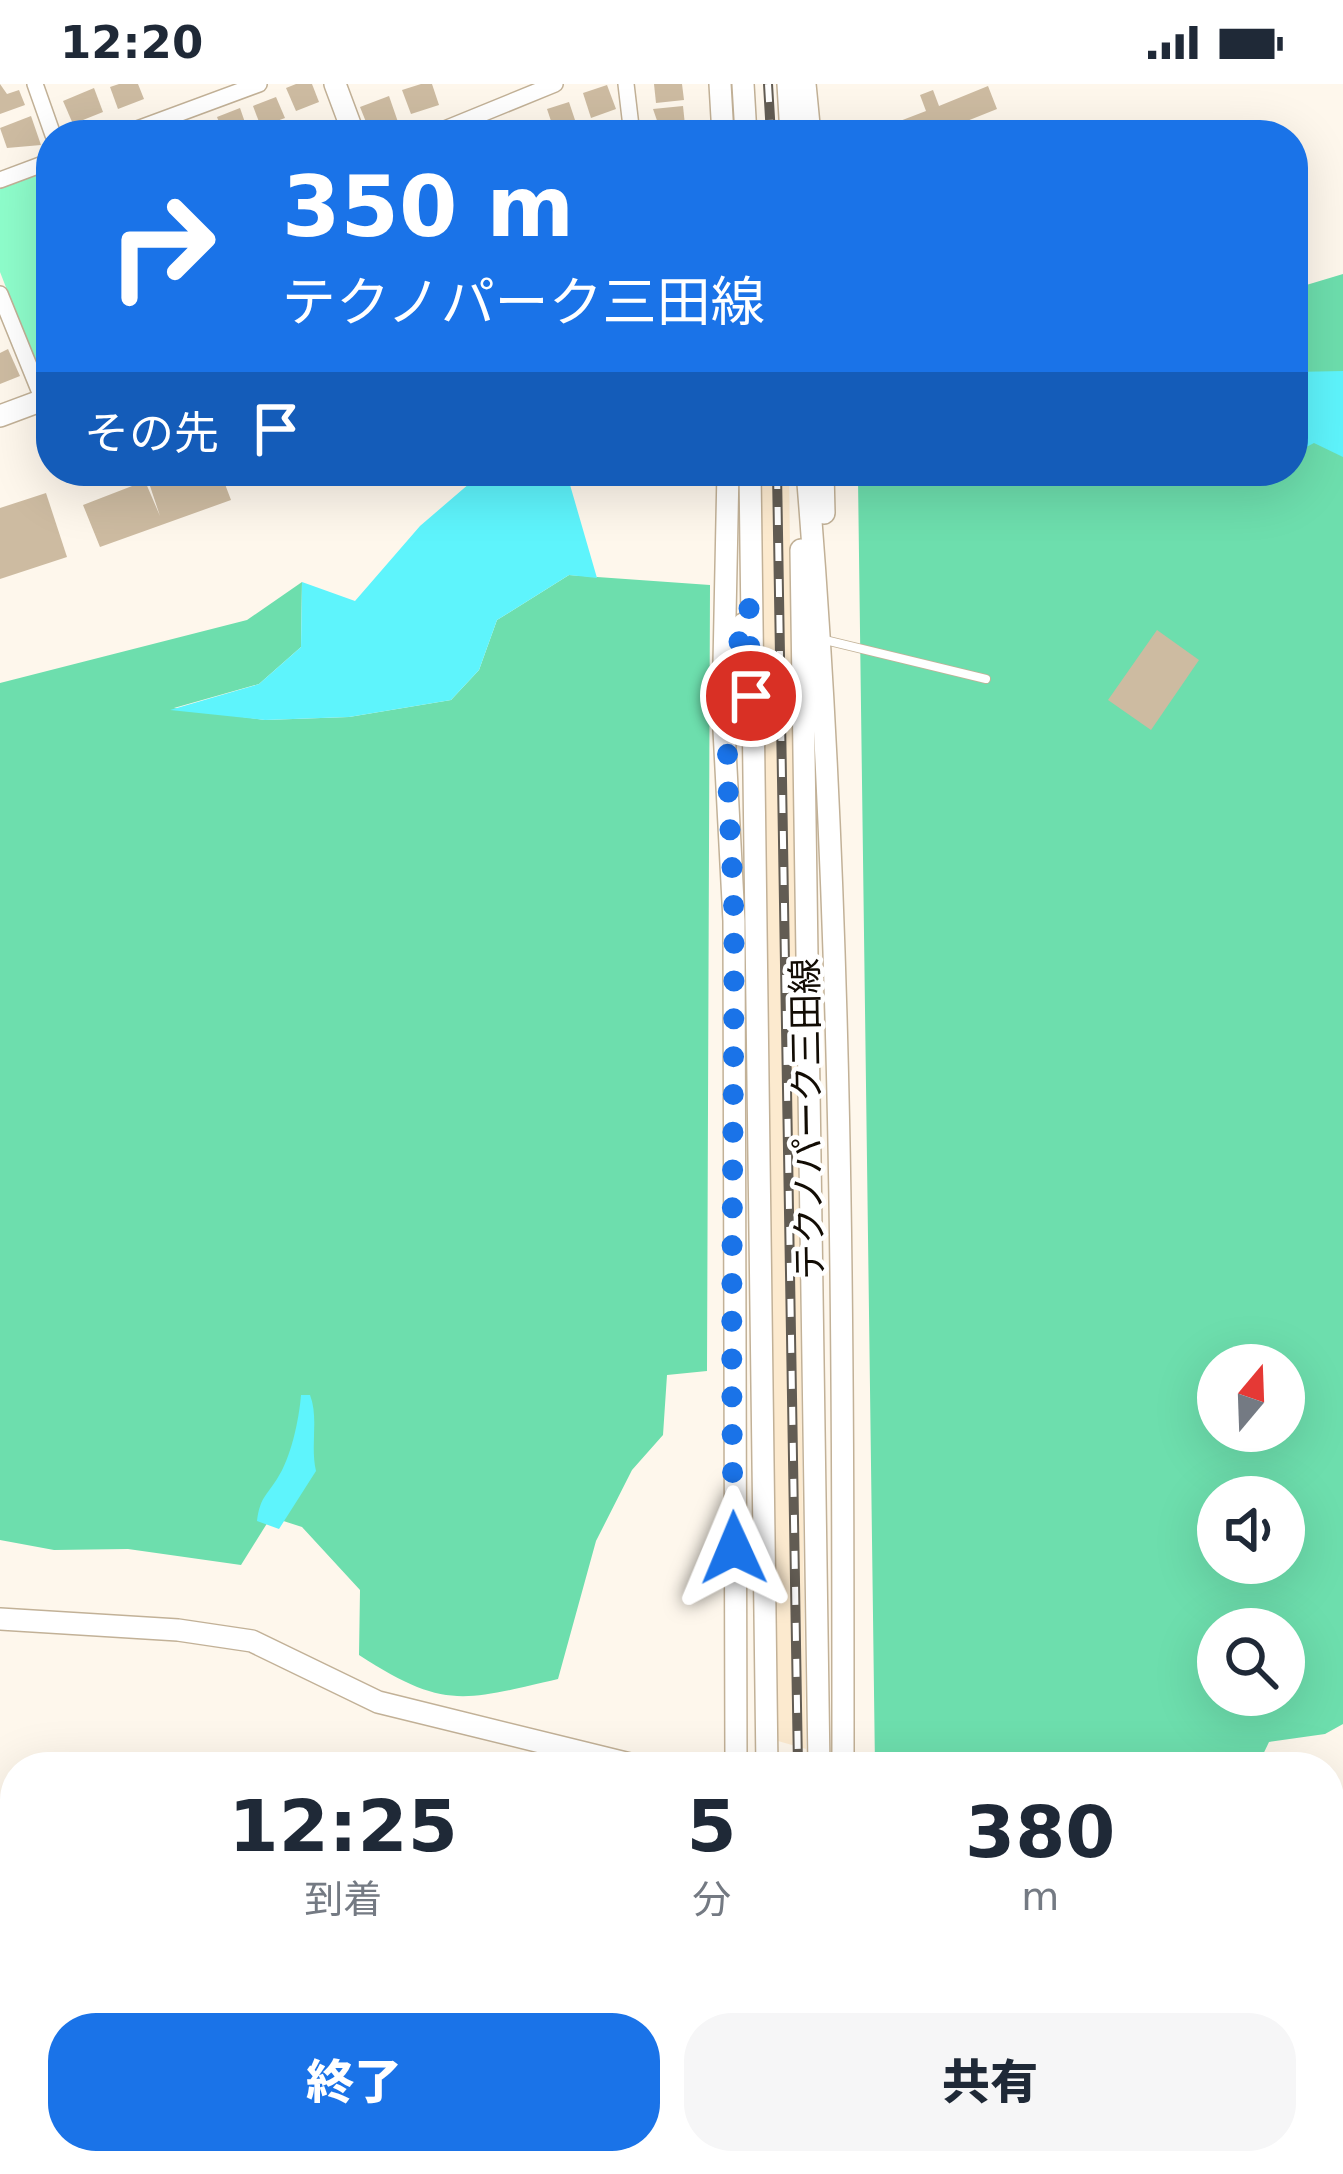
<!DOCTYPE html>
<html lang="ja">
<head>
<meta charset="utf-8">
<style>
  body { margin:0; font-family:"DejaVu Sans","Noto Sans JP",sans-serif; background:#f6f6f7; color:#1f2937; height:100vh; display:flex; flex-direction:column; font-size:45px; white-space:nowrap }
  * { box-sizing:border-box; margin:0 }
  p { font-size:39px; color:#747a83 }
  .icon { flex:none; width:66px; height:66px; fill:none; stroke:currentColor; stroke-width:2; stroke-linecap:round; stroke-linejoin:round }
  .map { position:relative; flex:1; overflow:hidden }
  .sheet { position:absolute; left:0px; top:1668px; width:1344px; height:423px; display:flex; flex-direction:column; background:#fff; border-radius:48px 48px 0 0; box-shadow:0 12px 48px #0002 }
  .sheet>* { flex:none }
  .top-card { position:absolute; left:36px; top:36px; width:1272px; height:366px; border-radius:48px; box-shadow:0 12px 48px #0002; background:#1a73e8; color:#fff; overflow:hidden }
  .needle { width:78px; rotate:19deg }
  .tools { position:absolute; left:1197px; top:1260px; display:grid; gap:24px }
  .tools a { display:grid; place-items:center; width:108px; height:108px; border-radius:50%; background:#fff; box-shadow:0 12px 48px #0002; font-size:60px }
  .pin { position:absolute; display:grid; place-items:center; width:102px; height:102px; color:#fff; margin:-51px; border:6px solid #fff; border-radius:50%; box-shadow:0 3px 12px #0007 }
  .me { position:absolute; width:132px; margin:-66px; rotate:359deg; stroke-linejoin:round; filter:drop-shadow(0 0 9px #0008) }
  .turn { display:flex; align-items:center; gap:42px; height:252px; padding:0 48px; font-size:54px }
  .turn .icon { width:156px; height:156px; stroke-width:2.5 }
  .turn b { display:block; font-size:84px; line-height:102px }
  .then { display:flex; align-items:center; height:114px; padding:0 48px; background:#0003; gap:24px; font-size:45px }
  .eta { display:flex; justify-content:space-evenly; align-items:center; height:204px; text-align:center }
  .eta b { font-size:72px; font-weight:800; line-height:84px }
  .primary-button { display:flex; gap:24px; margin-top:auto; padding:24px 48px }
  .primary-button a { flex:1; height:138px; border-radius:48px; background:#1a73e8; color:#fff; font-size:48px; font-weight:800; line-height:138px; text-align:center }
  .primary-button a+a { background:#f6f6f7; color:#1f2937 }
  .status { display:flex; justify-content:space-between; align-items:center; height:84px; padding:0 60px; background:#fff; direction:ltr }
  .status svg { height:33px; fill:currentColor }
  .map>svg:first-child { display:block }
  .built { fill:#fceacf }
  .green { fill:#8efdcb }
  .forest { fill:#6ddead; fill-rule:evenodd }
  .water { fill:#5ef4fc }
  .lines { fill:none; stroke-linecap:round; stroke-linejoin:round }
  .river { stroke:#5ef4fc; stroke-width:33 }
  .building { fill:#cdbba1 }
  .lane-casing { stroke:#c2b197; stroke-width:10 }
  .street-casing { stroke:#c2b197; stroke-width:18 }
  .secondary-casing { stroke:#c2b197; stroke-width:24 }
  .lane { stroke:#fff; stroke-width:8 }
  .street { stroke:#fff; stroke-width:15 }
  .secondary { stroke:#fff; stroke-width:21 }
  .rail-casing { stroke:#625c53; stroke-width:10 }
  .rail { stroke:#fff; stroke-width:6; stroke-dasharray:18; stroke-linecap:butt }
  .route { stroke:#1a73e8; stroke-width:21; stroke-dasharray:0 37.8 }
  .labels { text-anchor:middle; stroke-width:9; stroke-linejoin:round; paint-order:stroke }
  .street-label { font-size:36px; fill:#120c04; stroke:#fff }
</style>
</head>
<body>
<div class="status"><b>12:20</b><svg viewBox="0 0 49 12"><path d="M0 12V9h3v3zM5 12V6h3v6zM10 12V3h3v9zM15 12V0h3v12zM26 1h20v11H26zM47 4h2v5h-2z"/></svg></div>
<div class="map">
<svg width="1343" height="2090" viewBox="0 0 1343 2090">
  <rect width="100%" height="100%" fill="#fef7ec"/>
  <polygon class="built" points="760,387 789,387 806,1665 778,1657"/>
  <polygon class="green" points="51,85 51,307 47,308 0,188 0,105"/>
  <g class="forest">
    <path d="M1343,190V1640L1325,1650L1269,1658L1257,1683H875L858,395L889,387H1293V205ZM1218,1281H1284V1347H1218ZM1218,1413H1284V1479H1218ZM1218,1545H1284V1611H1218Z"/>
    <path d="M569,491L710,501L707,1287L667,1291L663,1351L632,1386L596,1457L558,1595C463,1617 444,1626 359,1571L360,1506L302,1443L271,1433L241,1481L128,1465L54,1466L0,1456V599L247,536L302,498L301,563L259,600L174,624L265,636L349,633L451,616L479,586L497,536Z"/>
  </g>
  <g class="water">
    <polygon points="1343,287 1343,373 1314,359 1293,370 1293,288"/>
    <polygon points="484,387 566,387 597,494 569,491 497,536 479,586 451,616 349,633 265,636 170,626 259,600 301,563 302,498 355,517 420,442"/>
    <path d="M301,1311H310C319,1334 310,1361 316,1387L279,1445L257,1437C260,1414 266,1412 277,1395C291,1374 299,1336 301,1311Z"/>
  </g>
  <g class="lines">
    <g class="river">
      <polyline points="0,1830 2,1831"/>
      <polyline points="1329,2037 1343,2038"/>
    </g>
  </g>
  <g class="building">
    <polygon points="0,0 7,10 19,6 25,21 0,30"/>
    <polygon points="119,0 138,0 144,15 118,25 110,3"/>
    <polygon points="296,0 312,0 319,18 296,27 286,4"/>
    <polygon points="421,0 432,0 439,21 411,30 402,6"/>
    <polygon points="654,0 682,0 684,16 656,19"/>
    <polygon points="607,1 616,25 591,34 583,9"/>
    <polygon points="988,2 997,25 932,51 881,51 879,45 926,27 920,11 933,6 939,22"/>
    <polygon points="94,4 103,28 73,40 63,17"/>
    <polygon points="389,12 398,38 370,48 360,23"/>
    <polygon points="276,13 285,34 261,43 253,22"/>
    <polygon points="569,18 577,42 555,49 547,25"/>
    <polygon points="683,22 686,51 662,51 653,25"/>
    <polygon points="240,24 249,50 224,51 217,33"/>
    <polygon points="31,32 41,61 7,64 0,44"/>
    <polygon points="8,265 20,292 0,300 0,269"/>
    <polygon points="182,387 220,387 231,416 100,463 83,421 145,397 160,432 149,399"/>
    <polygon points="46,409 67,473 0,495 0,424"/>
    <polygon points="1157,546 1199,576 1151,646 1108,616"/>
    <polygon points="220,2076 245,2080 242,2090 208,2090 211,2079"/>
  </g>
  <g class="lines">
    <g class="lane-casing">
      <polyline id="lane" points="825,556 986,595"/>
    </g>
    <g class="street-casing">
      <g id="street">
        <polyline points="35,0 53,51"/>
        <polyline points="626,0 632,51"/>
        <polyline points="121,51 259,0"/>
        <polyline points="430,51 555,0"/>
        <polyline points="0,96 51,77"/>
        <polyline points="0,210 43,316"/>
        <polyline points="0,1795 15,1800"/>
        <polyline points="0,2003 15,2007"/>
        <polyline points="274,2076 327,2090"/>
        <polyline points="75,2090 78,2076"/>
      </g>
    </g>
    <g class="secondary-casing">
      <g id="secondary">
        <polyline points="335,0 354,51"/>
        <polyline points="720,0 723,51"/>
        <polyline points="743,0 746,51"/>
        <polyline points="788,0 791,51"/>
        <polyline points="805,0 810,51"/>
        <polyline points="0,332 51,313"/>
        <polyline points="750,387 767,1683"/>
        <path d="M807,387C843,818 843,1251 843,1683"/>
        <polyline points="823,387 824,429"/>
        <polyline points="801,466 819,1683"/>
        <polyline points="724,580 728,387"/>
        <polyline points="0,1535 178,1546 252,1557 378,1618 642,1683"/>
        <polyline points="736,1683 734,837 724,646 743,540"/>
        <polyline points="1329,1756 1343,1759"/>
        <polyline points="744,2076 744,2090"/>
        <polyline points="772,2076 773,2090"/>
        <polyline points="825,2076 825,2090"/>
        <polyline points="844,2090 844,2076"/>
      </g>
    </g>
    <use href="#lane" class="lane"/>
    <use href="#street" class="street"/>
    <use href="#secondary" class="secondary"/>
    <g class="rail-casing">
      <g id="rail">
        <polyline points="768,0 771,51"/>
        <polyline points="777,387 798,1683"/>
        <polyline points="803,2076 803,2090"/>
      </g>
    </g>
    <use href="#rail" class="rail"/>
  </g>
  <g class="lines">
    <path class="route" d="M734,1464C729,1260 734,1055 734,850C734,738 712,631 749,523L751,612"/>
  </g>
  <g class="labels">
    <g class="street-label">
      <text transform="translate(807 1035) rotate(-91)" y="13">テクノパーク三田線</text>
    </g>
  </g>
</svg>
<div class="tools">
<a><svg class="needle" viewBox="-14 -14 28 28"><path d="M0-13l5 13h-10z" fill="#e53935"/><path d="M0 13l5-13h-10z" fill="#747a83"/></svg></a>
<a><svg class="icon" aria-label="sound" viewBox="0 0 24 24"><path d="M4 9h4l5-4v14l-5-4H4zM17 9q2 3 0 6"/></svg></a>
<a><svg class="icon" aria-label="search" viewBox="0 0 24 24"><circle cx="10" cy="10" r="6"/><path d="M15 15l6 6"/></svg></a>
</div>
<div class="pin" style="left:751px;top:612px;background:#d93025"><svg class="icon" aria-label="arrive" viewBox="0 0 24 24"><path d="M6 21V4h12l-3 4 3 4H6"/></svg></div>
<svg class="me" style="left:734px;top:1464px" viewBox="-20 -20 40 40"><path d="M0-17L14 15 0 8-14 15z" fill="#1a73e8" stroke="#fff" stroke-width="4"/></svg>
<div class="top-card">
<div class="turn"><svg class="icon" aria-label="right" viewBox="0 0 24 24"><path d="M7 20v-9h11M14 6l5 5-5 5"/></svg><div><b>350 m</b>テクノパーク三田線</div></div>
<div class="then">その先<svg class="icon" aria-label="arrive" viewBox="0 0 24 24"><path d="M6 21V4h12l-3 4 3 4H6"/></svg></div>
</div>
<section class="sheet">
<div class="eta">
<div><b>12:25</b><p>到着</p></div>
<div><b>5</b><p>分</p></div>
<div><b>380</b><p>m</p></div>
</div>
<div class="primary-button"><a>終了</a><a>共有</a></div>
</section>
</div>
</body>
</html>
